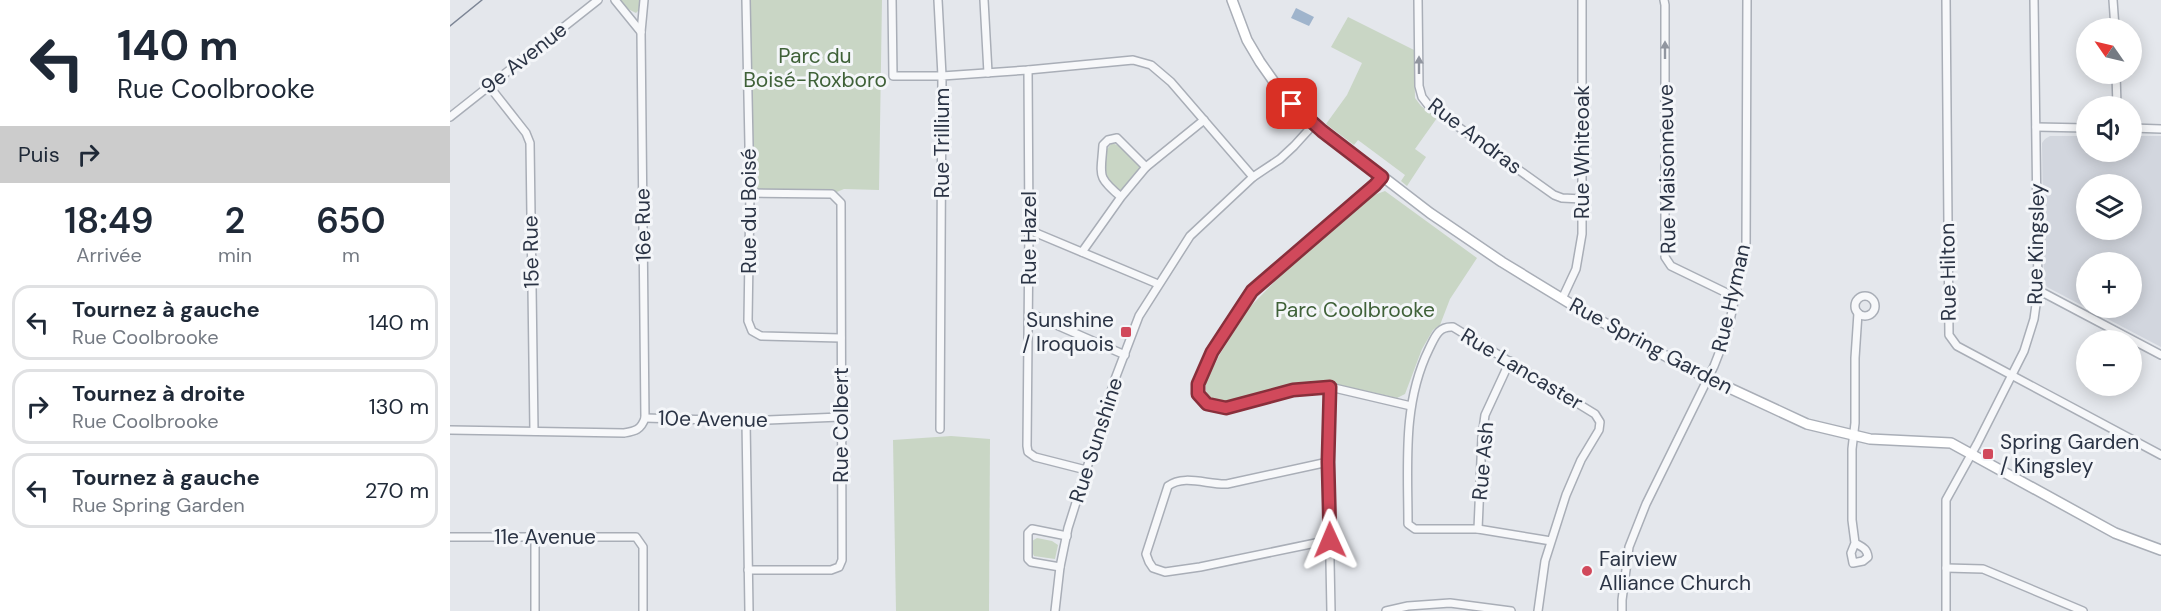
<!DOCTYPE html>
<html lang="fr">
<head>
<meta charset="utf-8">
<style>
  body { margin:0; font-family:"DM Sans",sans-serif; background:#f2f2f3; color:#1f2937; height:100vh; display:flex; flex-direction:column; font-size:22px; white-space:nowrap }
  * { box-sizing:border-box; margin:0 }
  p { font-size:20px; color:#747a83 }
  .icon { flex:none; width:33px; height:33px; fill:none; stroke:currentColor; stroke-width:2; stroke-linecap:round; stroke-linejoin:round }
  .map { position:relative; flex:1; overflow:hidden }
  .sheet { display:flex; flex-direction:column; background:#fff; width:450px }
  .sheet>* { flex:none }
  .top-card { background:#fff; color:#1f2937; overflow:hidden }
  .needle { width:39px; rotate:304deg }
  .fabs { position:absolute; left:1626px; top:18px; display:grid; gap:12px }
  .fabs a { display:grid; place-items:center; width:66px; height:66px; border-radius:50%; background:#fff; box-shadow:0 3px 15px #0003; font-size:30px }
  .pin { position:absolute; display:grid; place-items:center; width:51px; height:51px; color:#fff; margin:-26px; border-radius:12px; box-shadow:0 3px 9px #0006 }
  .me { position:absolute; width:66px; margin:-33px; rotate:359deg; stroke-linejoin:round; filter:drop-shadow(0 0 4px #0008) }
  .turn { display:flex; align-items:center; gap:21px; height:126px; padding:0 18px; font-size:27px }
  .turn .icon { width:78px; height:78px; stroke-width:2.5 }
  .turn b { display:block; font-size:42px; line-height:51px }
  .then { display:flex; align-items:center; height:57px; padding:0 18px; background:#0003; gap:12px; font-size:22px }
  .eta { display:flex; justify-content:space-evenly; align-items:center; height:102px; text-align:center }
  .eta b { font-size:36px; font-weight:600; line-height:42px }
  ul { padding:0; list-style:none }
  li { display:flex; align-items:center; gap:18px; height:75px; margin:0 12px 9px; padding:0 6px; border:3px solid #e0e1e3; border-radius:18px }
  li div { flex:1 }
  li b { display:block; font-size:22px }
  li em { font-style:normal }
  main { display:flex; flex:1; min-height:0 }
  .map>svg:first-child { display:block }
  .built { fill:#d2d6de; fill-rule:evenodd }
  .green { fill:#c9d6c5 }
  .water { fill:#9fb4cc }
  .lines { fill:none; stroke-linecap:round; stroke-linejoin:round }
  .street-casing { stroke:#a9aeb7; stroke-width:10 }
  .secondary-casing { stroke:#a9aeb7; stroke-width:12 }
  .street { stroke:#f7f8fa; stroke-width:7 }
  .secondary { stroke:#fff; stroke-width:9 }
  .tram { stroke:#7d8696; stroke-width:1.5 }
  .oneway { fill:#9196a0 }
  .route-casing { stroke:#882f3b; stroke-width:15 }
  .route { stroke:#d1495b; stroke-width:10 }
  .poi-dot { fill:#d1495b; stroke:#f4f6f9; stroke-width:2 }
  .labels { text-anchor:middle; stroke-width:6; stroke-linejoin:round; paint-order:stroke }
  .park-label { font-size:21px; fill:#3f6138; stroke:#f4f6f9 }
  .street-label { font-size:21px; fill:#2b3445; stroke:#f4f6f9 }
  .poi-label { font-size:21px; fill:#2b3445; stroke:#f4f6f9; text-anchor:start }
</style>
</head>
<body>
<main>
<section class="sheet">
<div class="top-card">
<div class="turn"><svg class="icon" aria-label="left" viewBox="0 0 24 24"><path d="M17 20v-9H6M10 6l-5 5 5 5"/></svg><div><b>140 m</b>Rue Coolbrooke</div></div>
<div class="then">Puis<svg class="icon" aria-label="right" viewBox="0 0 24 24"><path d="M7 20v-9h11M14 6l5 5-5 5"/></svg></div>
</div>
<div class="eta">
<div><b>18:49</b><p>Arrivée</p></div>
<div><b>2</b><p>min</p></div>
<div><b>650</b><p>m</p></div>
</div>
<ul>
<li><svg class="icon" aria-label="left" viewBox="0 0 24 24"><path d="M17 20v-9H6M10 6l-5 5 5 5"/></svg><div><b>Tournez à gauche</b><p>Rue Coolbrooke</p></div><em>140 m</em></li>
<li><svg class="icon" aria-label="right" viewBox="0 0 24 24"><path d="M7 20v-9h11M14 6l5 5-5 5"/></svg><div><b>Tournez à droite</b><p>Rue Coolbrooke</p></div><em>130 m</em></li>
<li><svg class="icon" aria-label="left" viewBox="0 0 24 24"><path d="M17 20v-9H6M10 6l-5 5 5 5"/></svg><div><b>Tournez à gauche</b><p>Rue Spring Garden</p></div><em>270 m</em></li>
</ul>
</section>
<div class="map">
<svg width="1711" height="611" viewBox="0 0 1711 611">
  <rect width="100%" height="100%" fill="#e4e7ec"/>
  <path class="built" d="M1600,136H1636V152H1682V136H1711V347L1597,287L1594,281L1592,143L1595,139ZM1636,184H1682V230H1636ZM1636,262H1682V308H1636Z"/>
  <g class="green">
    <polygon points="169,0 190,0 189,10 186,13 176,8"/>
    <polygon points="296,0 432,0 429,190 394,189 382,194 300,193"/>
    <polygon points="898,17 964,50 965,98 971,106 987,118 965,149 976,157 957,186 951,181 955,175 908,140 904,145 876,124 897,95 912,63 881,47"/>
    <path d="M662,143L672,147L691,167L670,192C652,175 655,172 657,149Z"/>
    <polygon points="935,191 1027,258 1000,299 990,325 983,330 972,349 955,394 947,398 879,383 841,385 781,402 761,400 756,391 756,382 770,354 798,309 844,262 924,195"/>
    <polygon points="501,436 540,439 539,611 446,611 443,440"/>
    <polygon points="587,538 602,541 608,545 605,559 584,556 582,552 582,541"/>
  </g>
  <polygon class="water" points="846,8 864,17 859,26 841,18"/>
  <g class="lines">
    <g class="street-casing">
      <g id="street">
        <polyline points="165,0 191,32"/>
        <polyline points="296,0 300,193 298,321 302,331 311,336 391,338"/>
        <polyline points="442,0 443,76 492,76 488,0"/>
        <polyline points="534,0 538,73"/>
        <polyline points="968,0 969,86 972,97 979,106 1104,195 1112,198 1132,199"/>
        <polyline points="1214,0 1215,5 1215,257 1221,266 1285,297"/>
        <polyline points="1496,0 1499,335 1507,346 1711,455"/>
        <polyline points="1663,0 1665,28"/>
        <polyline points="578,70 579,230 577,446 578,452 585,457 636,470"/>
        <polyline points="1666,74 1667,106"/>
        <polyline points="39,86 76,133 80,143 84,431"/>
        <polyline points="0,117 148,0"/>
        <polyline points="1586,127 1636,128"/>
        <polyline points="1682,128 1711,129"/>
        <polyline points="696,167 754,120"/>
        <polyline points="931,177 922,188 802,291 762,352 748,384 748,394 757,404 776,408 843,390 880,387 961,406"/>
        <polyline points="579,230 708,284"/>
        <path d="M632,252L671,197L696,167L667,138L658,140L653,145C651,176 646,176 671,197"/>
        <polyline points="1588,290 1711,355"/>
        <circle cx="1415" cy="306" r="10"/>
        <polyline points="1112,299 1126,269 1132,234 1132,0"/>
        <polyline points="579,313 675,355"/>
        <polyline points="880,387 878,462 881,611"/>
        <polyline points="195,418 296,421 390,417"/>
        <polyline points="296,421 299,611"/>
        <polyline points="490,429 492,76 578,70 683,60 701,65 721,82 803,177"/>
        <path d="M0,430L174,433C185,431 191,430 195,418L191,32L194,0"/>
        <path d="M878,462L777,484C758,485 734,474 718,486L696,554L699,562L703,568L715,572L750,567L880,540"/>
        <polyline points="1028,529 1032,437 1035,415 1060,361"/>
        <polyline points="0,537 186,537 193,547 193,611"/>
        <path d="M1405,543C1412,547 1417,548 1418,557L1413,561L1403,563L1401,553L1405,543L1402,520V449L1405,423V358L1408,313"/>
        <polyline points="610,567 581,562 578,559 578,533 582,529 617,536"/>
        <polyline points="1496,568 1533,569 1633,611"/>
        <polyline points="298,570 381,570 389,567 392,560 391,203 382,194 300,193"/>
        <polyline points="85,611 85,538"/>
        <polyline points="605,611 610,567 618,528 665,379 689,316 740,236 803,177 830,159 844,146 864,124"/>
        <polyline points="936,611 958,606 1000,603 1061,611"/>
        <path d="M1088,611L1095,561L1116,495L1131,460L1149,430L1150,422L1145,414L1003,327C988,326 985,337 979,349C952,404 958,465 958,524L965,529H1028L1101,541"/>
        <polyline points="1172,611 1172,600 1179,547 1196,504 1264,366 1278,330 1296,245 1297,0"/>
        <polyline points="1496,611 1496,500 1527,444 1574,351 1584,319 1588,290 1584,0"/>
      </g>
    </g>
    <g class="secondary-casing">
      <polyline id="secondary" points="782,0 797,40 810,62 829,89 854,116 980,213 1052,262 1134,312 1247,373 1357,424 1420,439 1501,443 1665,533 1711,550"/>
    </g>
    <use href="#street" class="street"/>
    <use href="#secondary" class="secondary"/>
    <polyline class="tram" points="0,26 32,0"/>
  </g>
  <defs><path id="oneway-solid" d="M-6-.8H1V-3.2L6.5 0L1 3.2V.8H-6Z" transform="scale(1.5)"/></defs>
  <g class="oneway">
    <use href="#oneway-solid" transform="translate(1215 50) rotate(-90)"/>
    <use href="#oneway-solid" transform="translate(969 65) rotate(-90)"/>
  </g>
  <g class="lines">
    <g class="route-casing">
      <polyline id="route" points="842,104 872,131 932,177 925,185 802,291 762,352 748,384 748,394 757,404 776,408 843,390 880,387 878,462 880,540"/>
    </g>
    <use href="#route" class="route"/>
  </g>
  <g class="poi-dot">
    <rect x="670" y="326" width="12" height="12" rx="3"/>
    <rect x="1532" y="448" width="12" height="12" rx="3"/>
    <circle cx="1137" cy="571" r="6"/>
  </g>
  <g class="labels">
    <g class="park-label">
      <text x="365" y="63">Parc du<tspan x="365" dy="24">Boisé-Roxboro</tspan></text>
      <text x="905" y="317">Parc Coolbrooke</text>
    </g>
    <g class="street-label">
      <text transform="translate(74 58) rotate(-38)" y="7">9e Avenue</text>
      <text transform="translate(1025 136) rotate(37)" y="7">Rue Andras</text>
      <text transform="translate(492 143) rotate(-90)" y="7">Rue Trillium</text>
      <text transform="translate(1132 152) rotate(-90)" y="7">Rue Whiteoak</text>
      <text transform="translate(1217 169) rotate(-91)" y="7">Rue Maisonneuve</text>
      <text transform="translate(299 211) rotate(-90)" y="7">Rue du Boisé</text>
      <text transform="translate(193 225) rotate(-91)" y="7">16e Rue</text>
      <text transform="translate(579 238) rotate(-90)" y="7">Rue Hazel</text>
      <text transform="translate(1586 244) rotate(-89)" y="7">Rue Kingsley</text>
      <text transform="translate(81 252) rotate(-91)" y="7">15e Rue</text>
      <text transform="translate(1498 272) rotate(-91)" y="7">Rue Hilton</text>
      <text transform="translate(1281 298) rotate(-77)" y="7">Rue Hyman</text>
      <text transform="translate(1201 346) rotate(28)" y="7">Rue Spring Garden</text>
      <text transform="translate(1072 369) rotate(31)" y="7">Rue Lancaster</text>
      <text transform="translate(263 419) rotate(1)" y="7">10e Avenue</text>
      <text transform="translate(391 425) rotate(-90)" y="7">Rue Colbert</text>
      <text transform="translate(646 440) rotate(-72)" y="7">Rue Sunshine</text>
      <text transform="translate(1033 461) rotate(-85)" y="7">Rue Ash</text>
      <text x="95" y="544">11e Avenue</text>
    </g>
    <g class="poi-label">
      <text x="664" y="327" text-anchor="end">Sunshine<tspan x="664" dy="24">/ Iroquois</tspan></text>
      <text x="1550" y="449">Spring Garden<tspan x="1550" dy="24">/ Kingsley</tspan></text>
      <text x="1149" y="566">Fairview<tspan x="1149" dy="24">Alliance Church</tspan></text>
    </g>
  </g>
</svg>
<div class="fabs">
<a><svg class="needle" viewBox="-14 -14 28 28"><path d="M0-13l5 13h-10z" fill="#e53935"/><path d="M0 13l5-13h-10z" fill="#747a83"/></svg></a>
<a><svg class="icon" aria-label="sound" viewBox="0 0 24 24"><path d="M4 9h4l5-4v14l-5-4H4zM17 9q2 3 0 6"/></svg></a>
<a><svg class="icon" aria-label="layers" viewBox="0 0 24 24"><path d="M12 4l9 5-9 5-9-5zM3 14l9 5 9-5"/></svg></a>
<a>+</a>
<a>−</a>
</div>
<div class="pin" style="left:842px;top:104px;background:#d93025"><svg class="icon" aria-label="arrive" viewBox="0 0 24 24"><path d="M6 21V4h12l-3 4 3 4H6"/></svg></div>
<svg class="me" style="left:880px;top:540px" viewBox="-20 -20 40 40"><path d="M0-17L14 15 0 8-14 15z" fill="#d1495b" stroke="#fff" stroke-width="4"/></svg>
</div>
</main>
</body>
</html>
